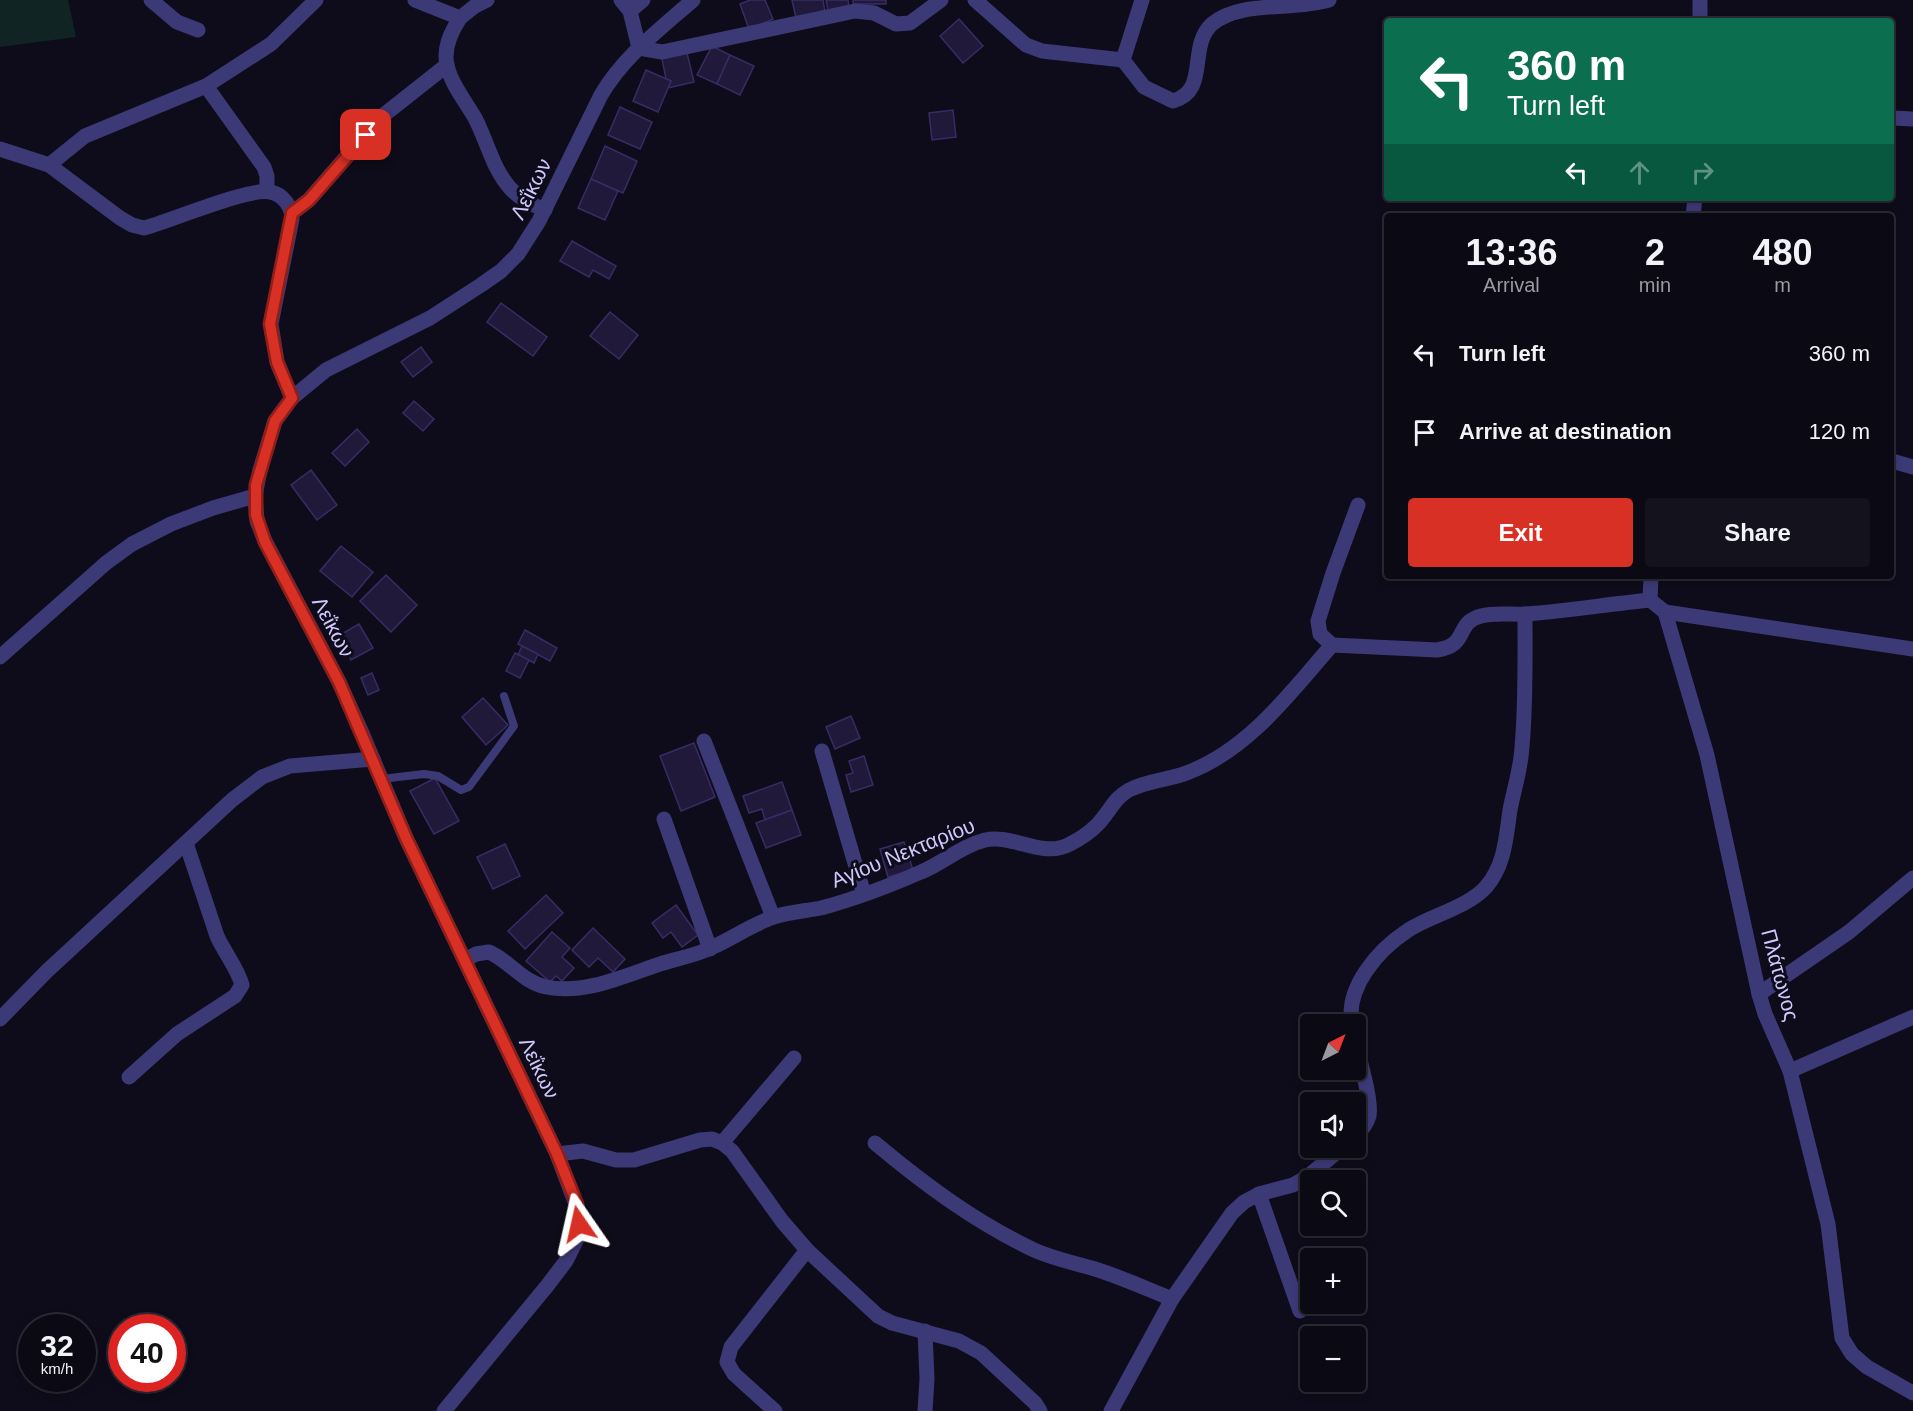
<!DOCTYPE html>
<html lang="en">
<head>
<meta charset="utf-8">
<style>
  body { margin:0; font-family:Arial,sans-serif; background:#13121d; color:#f1f3f6; height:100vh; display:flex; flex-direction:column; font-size:22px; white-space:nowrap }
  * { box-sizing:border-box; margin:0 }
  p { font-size:20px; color:#999aa0 }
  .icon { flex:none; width:33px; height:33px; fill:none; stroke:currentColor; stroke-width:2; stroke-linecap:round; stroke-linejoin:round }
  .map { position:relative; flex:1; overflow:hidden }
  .panel { position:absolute; left:1384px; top:213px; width:510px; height:366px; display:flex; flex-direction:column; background:#0a0914; border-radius:6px; box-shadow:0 3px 9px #0003,0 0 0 2px #2a2a34 }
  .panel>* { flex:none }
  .guide { position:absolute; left:1384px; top:18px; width:510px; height:183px; border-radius:6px; box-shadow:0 3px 9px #0003,0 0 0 2px #2a2a34; background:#0b6e4f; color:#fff; overflow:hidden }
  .needle { width:39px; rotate:42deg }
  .tools { position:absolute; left:1300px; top:1014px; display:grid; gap:12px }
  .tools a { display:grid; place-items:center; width:66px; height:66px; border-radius:6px; background:#0a0914; box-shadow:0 3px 9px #0003,0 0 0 2px #2a2a34; font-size:30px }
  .speed { position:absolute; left:18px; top:1314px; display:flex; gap:12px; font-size:30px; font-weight:700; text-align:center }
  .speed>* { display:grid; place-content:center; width:78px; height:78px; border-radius:50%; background:#0a0914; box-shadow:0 3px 9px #0003,0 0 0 2px #2a2a34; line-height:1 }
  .speed small { font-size:15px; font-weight:400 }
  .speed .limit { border:9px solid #d22; background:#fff; color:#111 }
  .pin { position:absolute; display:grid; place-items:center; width:51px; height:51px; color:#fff; margin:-26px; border-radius:12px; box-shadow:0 3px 9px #0006 }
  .me { position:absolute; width:66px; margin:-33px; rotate:349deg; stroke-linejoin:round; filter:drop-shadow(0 0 4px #0008) }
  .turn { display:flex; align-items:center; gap:21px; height:126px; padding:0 24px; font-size:27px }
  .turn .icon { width:78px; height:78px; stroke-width:2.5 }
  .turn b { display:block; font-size:42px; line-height:51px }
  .lanes { display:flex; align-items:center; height:57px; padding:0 24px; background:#0003; justify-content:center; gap:30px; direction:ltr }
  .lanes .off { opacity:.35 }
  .eta { display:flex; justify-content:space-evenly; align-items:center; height:102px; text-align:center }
  .eta b { font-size:36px; font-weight:700; line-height:42px }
  .button { display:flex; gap:12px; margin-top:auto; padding:12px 24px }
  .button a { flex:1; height:69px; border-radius:6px; background:#d93025; color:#fff; font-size:24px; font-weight:700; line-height:69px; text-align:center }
  .button a+a { background:#13121d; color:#f1f3f6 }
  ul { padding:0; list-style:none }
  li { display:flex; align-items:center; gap:18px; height:78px; padding:0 24px }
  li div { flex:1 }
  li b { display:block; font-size:22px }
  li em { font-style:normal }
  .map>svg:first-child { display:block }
  .green { fill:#0f2423 }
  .building { fill:#20193a; stroke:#382c65; stroke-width:1.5 }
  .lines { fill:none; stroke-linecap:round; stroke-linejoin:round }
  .service { stroke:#3c3977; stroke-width:8 }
  .minor { stroke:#3c3977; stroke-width:15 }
  .tertiary { stroke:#3c3977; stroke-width:15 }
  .route-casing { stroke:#8d1f18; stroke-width:15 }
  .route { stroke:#d93025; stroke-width:10 }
  .labels { text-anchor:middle; stroke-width:6; stroke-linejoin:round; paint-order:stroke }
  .street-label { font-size:21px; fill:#cec8fc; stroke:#0e0c1a }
</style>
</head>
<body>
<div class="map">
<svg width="1913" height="1411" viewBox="0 0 1913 1411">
  <rect width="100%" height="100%" fill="#0e0c1a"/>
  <polygon class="green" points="0,0 68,0 76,37 0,47"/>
  <g class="building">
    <polygon points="750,0 765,0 773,19 749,29 740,4"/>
    <polygon points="792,0 823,0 825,12 796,18"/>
    <polygon points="826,0 848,0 849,8 828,11"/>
    <rect x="853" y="0" width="33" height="4"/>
    <polygon points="959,19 983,46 963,63 940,36"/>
    <polygon points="712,46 730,55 717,84 697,75"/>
    <polygon points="687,53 694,82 668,88 671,81 666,79 662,59"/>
    <polygon points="730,55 754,66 740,95 717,84"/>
    <polygon points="646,70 671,81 658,112 633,101"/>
    <polygon points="620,107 652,122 640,149 608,135"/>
    <polygon points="953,110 956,137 932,140 929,113"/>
    <polygon points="605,146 637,161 623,193 591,179"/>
    <polygon points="591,179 618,191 605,220 578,208"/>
    <polygon points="572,241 616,266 609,279 593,270 589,277 560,261"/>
    <polygon points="501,303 547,337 533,356 487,322"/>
    <polygon points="610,312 638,335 619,359 590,336"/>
    <polygon points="421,347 432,362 413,377 401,362"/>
    <polygon points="414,401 434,419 423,431 403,413"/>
    <polygon points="357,429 369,442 345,466 332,453"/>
    <polygon points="311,470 337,505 317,520 291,485"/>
    <polygon points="341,546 373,572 352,597 320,571"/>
    <polygon points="386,575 417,605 391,632 360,601"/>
    <polygon points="359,624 373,648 351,660 338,636"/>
    <polygon points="525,630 557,648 550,661 518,644"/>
    <polygon points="522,646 538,654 534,663 518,655"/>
    <polygon points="515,653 529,660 520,678 506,671"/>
    <polygon points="372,673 379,690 368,695 361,678"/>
    <polygon points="483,698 508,725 486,745 462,717"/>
    <polygon points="851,716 860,738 835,749 826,727"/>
    <polygon points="694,743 715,797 681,811 660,756"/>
    <polygon points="864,756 873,785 851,792 846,775 853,773 849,761"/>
    <polygon points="435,778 459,821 434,834 410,791"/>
    <polygon points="782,782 792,810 765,820 762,809 749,813 743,796"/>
    <polygon points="792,810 801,835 766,848 756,823"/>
    <polygon points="904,842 913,870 888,877 880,849"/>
    <polygon points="505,844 520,876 493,889 477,857"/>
    <polygon points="546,895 563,913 525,949 508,931"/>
    <polygon points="676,905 698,935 682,947 671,932 663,938 652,923"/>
    <polygon points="593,928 625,959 613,972 598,958 589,967 572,950"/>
    <polygon points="552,932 570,948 562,957 574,968 562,981 556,976 550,982 526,961"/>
  </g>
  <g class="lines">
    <polyline class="service" points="381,779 424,774 438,776 461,790 469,787 514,726 504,696"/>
    <g class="minor">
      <polyline points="151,0 177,22 198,30"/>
      <polyline points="415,0 460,18 475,6 487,0"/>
      <polyline points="621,0 630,11 639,48 662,52 855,11 874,13 896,24 910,23 941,0"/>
      <polyline points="975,0 1026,45 1042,51 1123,60"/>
      <polyline points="630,11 643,0"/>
      <path d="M460,18C451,32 443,48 447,65C451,84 466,102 475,118C487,141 493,169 510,188C520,199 531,204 545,210"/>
      <polyline points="206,86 264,167 267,176 267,191"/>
      <polyline points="1892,118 1913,119"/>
      <polyline points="49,165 85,136 206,86 271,44 316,0"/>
      <polyline points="292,213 309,200 380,118 447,65"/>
      <polyline points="1892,461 1913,467"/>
      <polyline points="1665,612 1913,649"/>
      <polyline points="1332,645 1320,634 1318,621 1333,573 1358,505"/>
      <polyline points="0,657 106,563 132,544 171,524 213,508 255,496"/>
      <polyline points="704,741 773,917"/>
      <polyline points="822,751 864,894"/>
      <polyline points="664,819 710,949"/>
      <path d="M465,960L476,954L489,952C510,961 522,982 546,987C586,995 626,975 663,963C679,958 698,955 713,947C733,938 753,924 774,917C789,912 805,911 821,908C855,899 889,886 921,872C943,863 961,846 985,840C1014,834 1043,859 1070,844C1080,839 1089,833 1097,825C1109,813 1114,798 1129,790C1148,780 1170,780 1189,772C1249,749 1291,692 1332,645L1437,650C1470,645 1454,623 1481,616C1495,612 1512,615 1526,614C1568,611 1609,604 1650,600"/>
      <polyline points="1759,994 1849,932 1913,878"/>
      <polyline points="0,1019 47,971 232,800 262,777 290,766 373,759"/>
      <path d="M1352,1024C1345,988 1378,950 1407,931C1429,916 1467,908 1486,887C1505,865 1506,837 1510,810C1514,789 1521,768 1522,747C1526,703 1525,658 1525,614"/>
      <path d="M1356,1045C1360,1061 1372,1101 1369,1116C1367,1123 1362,1130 1356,1135"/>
      <polyline points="1790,1071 1913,1017"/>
      <path d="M129,1077L177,1034L235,996L242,985C237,967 224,952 217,936L186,843"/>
      <polyline points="722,1143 794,1058"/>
      <path d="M875,1143C924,1184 975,1222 1034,1250C1054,1259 1075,1263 1095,1269C1121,1277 1147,1289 1172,1299"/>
      <polyline points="557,1154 583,1151 616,1160 634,1160 700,1140 712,1139 722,1143 732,1151 782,1221 807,1250 878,1316 892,1323 959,1341 981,1353 1035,1403 1040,1411"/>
      <polyline points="1259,1194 1300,1311"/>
      <polyline points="775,1411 734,1374 727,1362 731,1347 807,1250"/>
      <polyline points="925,1411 927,1379 925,1331"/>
      <polyline points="1111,1411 1172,1299 1232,1213 1244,1202 1259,1194 1293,1185 1307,1177 1342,1148"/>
    </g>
    <g class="tertiary">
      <path d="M1142,0L1123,60L1144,87L1173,101C1210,91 1187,47 1212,24C1241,0 1292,11 1329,0"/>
      <polyline points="1700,21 1700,0"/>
      <path d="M0,149L49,165L120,218L132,225L144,228C170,221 251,187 270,192C283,194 292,207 292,219L271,324L277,362L292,398"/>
      <polyline points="1693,216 1695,198"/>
      <polyline points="1651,576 1650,600 1665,612 1707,755 1759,994 1765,1014 1790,1071 1828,1224 1842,1338 1852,1354 1867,1367 1913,1393"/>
      <path d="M444,1411L547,1286L566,1261L577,1239L579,1224L578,1210L557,1154L406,838L362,733L339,682L265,541L257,521L255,496L260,470L275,421L292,398L326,370L430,318L481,285L501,271L518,254L539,221L601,95C623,57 660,29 693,0"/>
    </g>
  </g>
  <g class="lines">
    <g class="route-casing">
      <polyline id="route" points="366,135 309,200 292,213 270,324 277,362 292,398 275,421 256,485 256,515 265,542 339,682 406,838 557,1154 577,1204 579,1224"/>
    </g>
    <use href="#route" class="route"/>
  </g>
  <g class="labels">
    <g class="street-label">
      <text transform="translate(531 189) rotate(-63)" y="7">Λεΐκων</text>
      <text transform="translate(333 627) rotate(62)" y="7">Λεΐκων</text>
      <text transform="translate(903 853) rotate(-22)" y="7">Αγίου Νεκταρίου</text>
      <text transform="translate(1780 975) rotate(75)" y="7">Πλάτωνος</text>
      <text transform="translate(539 1068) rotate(64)" y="7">Λεΐκων</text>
    </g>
  </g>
</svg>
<div class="tools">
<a><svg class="needle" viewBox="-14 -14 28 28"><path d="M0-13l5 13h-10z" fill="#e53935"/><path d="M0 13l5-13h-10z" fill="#999aa0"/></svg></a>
<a><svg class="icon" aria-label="sound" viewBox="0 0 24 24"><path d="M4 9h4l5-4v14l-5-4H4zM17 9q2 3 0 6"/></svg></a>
<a><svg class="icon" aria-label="search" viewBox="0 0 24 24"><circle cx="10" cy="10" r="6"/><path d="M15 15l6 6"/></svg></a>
<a>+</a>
<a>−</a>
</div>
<div class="speed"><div>32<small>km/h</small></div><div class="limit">40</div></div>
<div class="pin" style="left:366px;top:135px;background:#d93025"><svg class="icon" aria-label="arrive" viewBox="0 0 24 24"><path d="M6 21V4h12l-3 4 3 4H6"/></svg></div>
<svg class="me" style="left:579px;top:1224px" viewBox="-20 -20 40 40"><path d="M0-17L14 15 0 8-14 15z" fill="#d93025" stroke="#fff" stroke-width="4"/></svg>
<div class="guide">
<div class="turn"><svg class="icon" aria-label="left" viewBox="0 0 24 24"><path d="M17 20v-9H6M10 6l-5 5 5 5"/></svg><div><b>360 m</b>Turn left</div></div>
<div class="lanes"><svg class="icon" aria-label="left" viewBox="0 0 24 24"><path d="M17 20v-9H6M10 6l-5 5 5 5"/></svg><svg class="icon off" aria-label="ahead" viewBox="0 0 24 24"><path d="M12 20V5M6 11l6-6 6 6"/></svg><svg class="icon off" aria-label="right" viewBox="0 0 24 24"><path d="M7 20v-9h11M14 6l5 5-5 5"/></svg></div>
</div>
<section class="panel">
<div class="eta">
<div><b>13:36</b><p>Arrival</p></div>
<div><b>2</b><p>min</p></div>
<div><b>480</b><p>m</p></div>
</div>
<ul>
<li><svg class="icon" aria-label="left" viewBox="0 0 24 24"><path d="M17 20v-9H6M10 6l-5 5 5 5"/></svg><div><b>Turn left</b></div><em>360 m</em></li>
<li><svg class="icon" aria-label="arrive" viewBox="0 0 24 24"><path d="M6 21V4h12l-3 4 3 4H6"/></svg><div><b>Arrive at destination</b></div><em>120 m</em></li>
</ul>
<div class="button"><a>Exit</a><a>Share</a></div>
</section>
</div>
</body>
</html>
